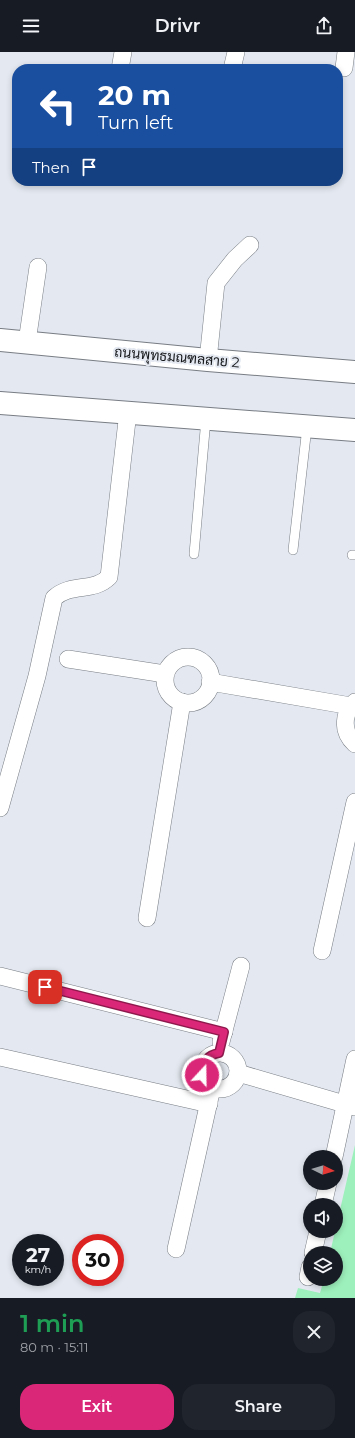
<!DOCTYPE html>
<html lang="en">
<head>
<meta charset="utf-8">
<style>
  body { margin:0; font-family:Montserrat,Sarabun,sans-serif; background:#20242c; color:#f1f3f6; height:100vh; display:flex; flex-direction:column; font-size:15px; white-space:nowrap }
  * { box-sizing:border-box; margin:0 }
  p { font-size:13px; color:#9ea1a6 }
  .icon { flex:none; width:22px; height:22px; fill:none; stroke:currentColor; stroke-width:2; stroke-linecap:round; stroke-linejoin:round }
  .map { position:relative; height:1246px; overflow:hidden }
  .sheet { display:flex; flex-direction:column; background:#171b24; flex:1 }
  .sheet>* { flex:none }
  .hud { position:absolute; left:12px; top:12px; width:331px; height:122px; border-radius:16px; box-shadow:0 2px 6px #0003; background:#1a4fa0; color:#fff; overflow:hidden }
  .needle { width:26px; rotate:95deg }
  .buttons { position:absolute; left:303px; top:1098px; display:grid; gap:8px }
  .buttons a { display:grid; place-items:center; width:40px; height:40px; border-radius:50%; background:#171b24; box-shadow:0 2px 6px #0003; font-size:20px }
  .speed { position:absolute; left:12px; top:1182px; display:flex; gap:8px; font-size:20px; font-weight:700; text-align:center }
  .speed>* { display:grid; place-content:center; width:52px; height:52px; border-radius:50%; background:#171b24; box-shadow:0 2px 6px #0003; line-height:1 }
  .speed small { font-size:10px; font-weight:400 }
  .speed .limit { border:6px solid #d22; background:#fff; color:#111 }
  .pin { position:absolute; display:grid; place-items:center; width:34px; height:34px; color:#fff; margin:-17px; border-radius:8px; box-shadow:0 2px 6px #0006 }
  .me { position:absolute; width:44px; margin:-22px; rotate:21deg; stroke-linejoin:round; filter:drop-shadow(0 0 3px #0008) }
  .turn { display:flex; align-items:center; gap:14px; height:84px; padding:0 20px; font-size:18px }
  .turn .icon { width:52px; height:52px; stroke-width:2.5 }
  .turn b { display:block; font-size:28px; line-height:34px }
  .then { display:flex; align-items:center; height:38px; padding:0 20px; background:#0003; gap:8px; font-size:15px }
  .round { display:grid; place-items:center; flex:none; width:42px; height:42px; border-radius:16px; background:#20242c }
  .overview { display:flex; align-items:center; justify-content:space-between; height:68px; padding:0 20px }
  h1 { font-size:24px; font-weight:600; line-height:30px; color:#1e9e55 }
  .primary-button { display:flex; gap:8px; margin-top:auto; padding:8px 20px }
  .primary-button a { flex:1; height:46px; border-radius:16px; background:#db2777; color:#fff; font-size:16px; font-weight:600; line-height:46px; text-align:center }
  .primary-button a+a { background:#20242c; color:#f1f3f6 }
  header { display:flex; justify-content:space-between; align-items:center; height:52px; padding:0 20px; background:#171b24; font-size:18px; font-weight:600 }
  .map>svg:first-child { display:block }
  .green { fill:#9df0bc }
  .lines { fill:none; stroke-linecap:round; stroke-linejoin:round }
  .lane-casing { stroke:#787d84; stroke-width:10 }
  .street-casing { stroke:#787d84; stroke-width:18 }
  .secondary-casing { stroke:#787d84; stroke-width:24 }
  .lane { stroke:#fff; stroke-width:9 }
  .street { stroke:#fff; stroke-width:17 }
  .secondary { stroke:#fff; stroke-width:22 }
  .route-casing { stroke:#8e194d; stroke-width:10 }
  .route { stroke:#db2777; stroke-width:7 }
  .labels { text-anchor:middle; stroke-width:4; stroke-linejoin:round; paint-order:stroke }
  .street-label { font-size:14px; fill:#141619; stroke:#e4e9f1 }
</style>
</head>
<body>
<header><svg class="icon" aria-label="menu" viewBox="0 0 24 24"><path d="M4 6h16M4 12h16M4 18h16"/></svg>Drivr<svg class="icon" aria-label="share" viewBox="0 0 24 24"><path d="M12 15V3M7 8l5-5 5 5M5 13v7h14v-7"/></svg></header>
<div class="map">
<svg width="355" height="1246" viewBox="0 0 355 1246">
  <rect width="100%" height="100%" fill="#e4e9f1"/>
  <polygon class="green" points="355,1093 355,1246 295,1246 298,1236 320,1241 324,1227 336,1227 336,1201 330,1201"/>
  <g class="lines">
    <g class="lane-casing">
      <g id="lane">
        <polyline points="293,498 307,375"/>
        <polyline points="194,502 206,367"/>
        <polyline points="352,503 355,503"/>
      </g>
    </g>
    <g class="street-casing">
      <g id="street">
        <polyline points="344,16 346,0"/>
        <polyline points="120,17 123,0"/>
        <polyline points="232,17 236,0"/>
        <polyline points="27,290 38,215"/>
        <polyline points="208,308 216,231 235,207 250,193"/>
        <circle cx="188" cy="628" r="23"/>
        <polyline points="68,607 165,622"/>
        <polyline points="210,630 351,654"/>
        <path d="M355,650C342,662 342,680 355,692"/>
        <path d="M0,756L37,624L54,546C72,530 93,541 109,525L128,360"/>
        <polyline points="147,866 182,650"/>
        <polyline points="322,899 355,750"/>
        <polyline points="0,924 224,980"/>
        <polyline points="221,990 241,914"/>
        <circle cx="220" cy="1019" r="18"/>
        <polyline points="0,1005 209,1052"/>
        <polyline points="238,1021 355,1055"/>
        <polyline points="334,1105 355,1007"/>
        <polyline points="323,1153 328,1131"/>
        <polyline points="176,1197 212,1036"/>
        <polyline points="313,1201 318,1179"/>
        <polyline points="308,1225 310,1215"/>
      </g>
    </g>
    <g class="secondary-casing">
      <g id="secondary">
        <polyline points="0,288 208,308 355,320"/>
        <polyline points="0,351 355,378"/>
      </g>
    </g>
    <use href="#lane" class="lane"/>
    <use href="#street" class="street"/>
    <use href="#secondary" class="secondary"/>
  </g>
  <g class="lines">
    <g class="route-casing">
      <path id="route" d="M45,935L224,980L219,1001C207,1003 202,1011 202,1023"/>
    </g>
    <use href="#route" class="route"/>
  </g>
  <g class="labels">
    <g class="street-label">
      <text transform="translate(177 305) rotate(5)" y="5">ถนนพุทธมณฑลสาย 2</text>
    </g>
  </g>
</svg>
<div class="buttons">
<a><svg class="needle" viewBox="-14 -14 28 28"><path d="M0-13l5 13h-10z" fill="#e53935"/><path d="M0 13l5-13h-10z" fill="#9ea1a6"/></svg></a>
<a><svg class="icon" aria-label="sound" viewBox="0 0 24 24"><path d="M4 9h4l5-4v14l-5-4H4zM17 9q2 3 0 6"/></svg></a>
<a><svg class="icon" aria-label="layers" viewBox="0 0 24 24"><path d="M12 4l9 5-9 5-9-5zM3 14l9 5 9-5"/></svg></a>
</div>
<div class="speed"><div>27<small>km/h</small></div><div class="limit">30</div></div>
<div class="pin" style="left:45px;top:935px;background:#d93025"><svg class="icon" aria-label="arrive" viewBox="0 0 24 24"><path d="M6 21V4h12l-3 4 3 4H6"/></svg></div>
<svg class="me" style="left:202px;top:1023px" viewBox="-20 -20 40 40"><circle r="17" fill="#db2777" stroke="#fff" stroke-width="3"/><path d="M0-11L8 9 0 5-8 9z" fill="#fff"/></svg>
<div class="hud">
<div class="turn"><svg class="icon" aria-label="left" viewBox="0 0 24 24"><path d="M17 20v-9H6M10 6l-5 5 5 5"/></svg><div><b>20 m</b>Turn left</div></div>
<div class="then">Then<svg class="icon" aria-label="arrive" viewBox="0 0 24 24"><path d="M6 21V4h12l-3 4 3 4H6"/></svg></div>
</div>
</div>
<section class="sheet">
<div class="overview"><div><h1>1 min</h1><p>80 m · 15:11</p></div><a class="round"><svg class="icon" aria-label="close" viewBox="0 0 24 24"><path d="M6 6l12 12M18 6L6 18"/></svg></a></div>
<div class="primary-button"><a>Exit</a><a>Share</a></div>
</section>
</body>
</html>
